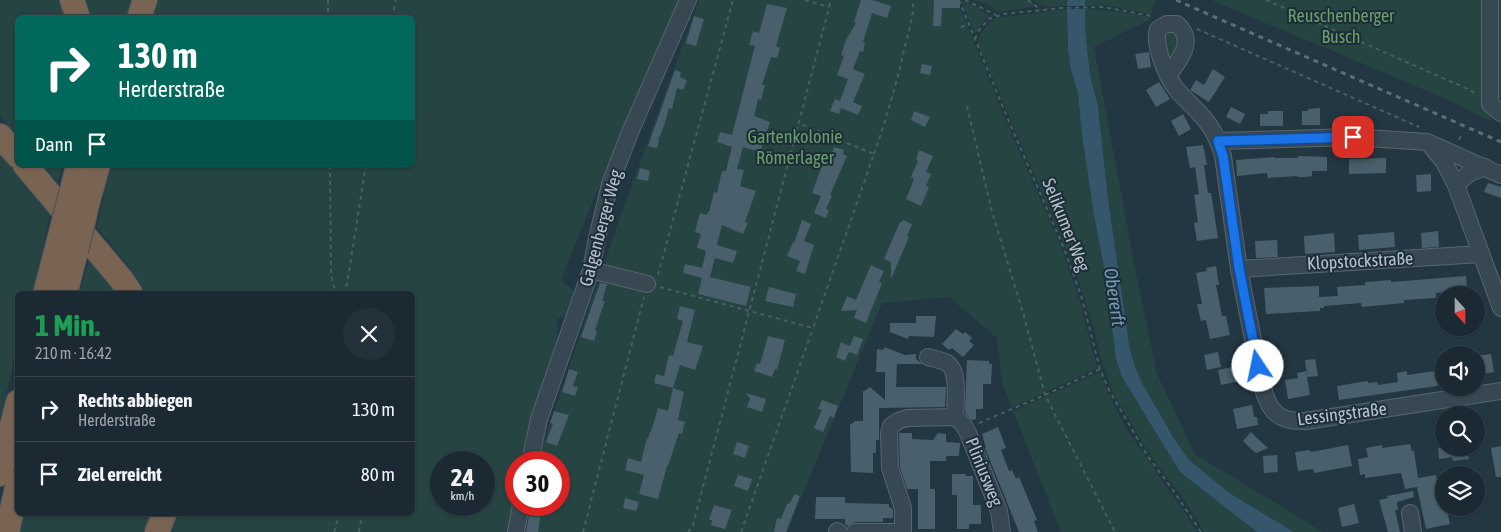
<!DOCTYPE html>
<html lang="de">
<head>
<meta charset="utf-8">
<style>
  body { margin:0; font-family:"Asap Condensed",sans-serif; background:#23313a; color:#f1f3f6; height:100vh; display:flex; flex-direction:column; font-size:19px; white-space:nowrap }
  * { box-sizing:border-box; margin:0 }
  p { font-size:16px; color:#9fa6ac }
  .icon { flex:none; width:28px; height:28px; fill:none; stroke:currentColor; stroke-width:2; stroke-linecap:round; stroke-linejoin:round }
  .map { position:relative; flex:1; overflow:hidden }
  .drawer { position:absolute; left:15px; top:291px; width:400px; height:225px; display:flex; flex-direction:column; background:#1a2932; border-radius:8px; box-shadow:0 1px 4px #0004,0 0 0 1px #38454d }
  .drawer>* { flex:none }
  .hud { position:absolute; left:15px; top:15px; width:400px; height:152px; border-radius:8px; box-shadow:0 1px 4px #0004,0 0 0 1px #38454d; background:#00695c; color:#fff; overflow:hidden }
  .needle { width:32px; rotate:159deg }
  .tools { position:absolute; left:1435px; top:286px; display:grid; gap:10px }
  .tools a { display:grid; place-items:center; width:50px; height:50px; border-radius:50%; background:#1a2932; box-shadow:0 1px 4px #0004,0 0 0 1px #38454d; font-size:25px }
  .speed { position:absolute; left:430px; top:451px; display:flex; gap:10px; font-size:25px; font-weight:700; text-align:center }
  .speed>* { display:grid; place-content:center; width:65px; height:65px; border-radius:50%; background:#1a2932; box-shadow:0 1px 4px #0004,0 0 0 1px #38454d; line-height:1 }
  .speed small { font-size:12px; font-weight:400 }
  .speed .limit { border:8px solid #d22; background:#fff; color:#111 }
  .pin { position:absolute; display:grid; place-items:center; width:42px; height:42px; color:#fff; margin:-21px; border-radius:10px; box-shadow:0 2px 8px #0006 }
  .me { position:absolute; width:55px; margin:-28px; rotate:349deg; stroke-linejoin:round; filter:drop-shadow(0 0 4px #0008) }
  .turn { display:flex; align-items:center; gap:18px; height:105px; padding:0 20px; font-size:22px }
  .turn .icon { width:65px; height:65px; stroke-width:2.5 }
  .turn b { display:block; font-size:35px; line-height:42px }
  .then { display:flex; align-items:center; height:48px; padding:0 20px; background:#0003; gap:10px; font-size:19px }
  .round { display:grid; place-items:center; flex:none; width:52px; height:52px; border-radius:26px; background:#23313a }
  .headline { display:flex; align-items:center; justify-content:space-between; height:85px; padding:0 20px }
  h1 { font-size:30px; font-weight:700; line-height:38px; color:#1e9e55 }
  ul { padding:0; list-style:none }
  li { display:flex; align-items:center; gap:15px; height:65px; padding:0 20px; border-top:1px solid #38454d }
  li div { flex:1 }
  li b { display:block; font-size:19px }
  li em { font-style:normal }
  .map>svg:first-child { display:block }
  .green { fill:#254442; fill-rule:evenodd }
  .water { fill:#36566b }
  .building { fill:#495f6b }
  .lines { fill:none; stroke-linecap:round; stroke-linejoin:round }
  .minor-casing { stroke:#56656f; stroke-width:18 }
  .highway-casing { stroke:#43525c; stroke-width:26 }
  .path { stroke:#46615f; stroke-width:2; stroke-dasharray:4 4; stroke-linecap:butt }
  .minor { stroke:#384852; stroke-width:16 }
  .highway { stroke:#796454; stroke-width:24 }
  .rail { stroke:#5a6d7a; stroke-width:3; stroke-dasharray:5 5; stroke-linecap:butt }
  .highway-bridge-casing { stroke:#43525c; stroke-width:26; stroke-linecap:butt }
  .highway-bridge { stroke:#796454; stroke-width:24 }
  .route-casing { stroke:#114b97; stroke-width:12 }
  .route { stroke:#1a73e8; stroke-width:9 }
  .labels { text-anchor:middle; stroke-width:4; stroke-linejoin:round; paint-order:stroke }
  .park-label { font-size:18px; fill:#6a9f6c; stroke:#1d2d37 }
  .street-label { font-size:18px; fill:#b5c2cc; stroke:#1d2d37 }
  .water-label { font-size:19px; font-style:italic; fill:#7299b2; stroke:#1d2d37 }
</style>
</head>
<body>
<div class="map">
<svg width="1501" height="532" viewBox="0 0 1501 532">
  <rect width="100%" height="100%" fill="#233743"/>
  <g class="green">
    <polygon points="0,0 61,0 67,17 18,18 17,136 0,116"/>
    <polygon points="79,0 137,0 132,18 85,17"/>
    <path d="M157,0H682L592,203L561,280L575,292C573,305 572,316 557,319L558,345L525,462H516V505L512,532H171L177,514H412V294H147L128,266L97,227L111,165H412V18L152,17ZM441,462H484V505H441Z"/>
    <polygon points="699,0 955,0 957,8 960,8 1012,135 1061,246 1079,298 1097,368 1012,408 1002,382 997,338 949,297 882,303 787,532 526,532 530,505 559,505 559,462 538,462 541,450 615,232"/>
    <polygon points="961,0 976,7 991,16 983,22 975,34"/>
    <polygon points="971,0 1029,0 1036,6 1000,12 995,11 990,5"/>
    <path d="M1032,0H1067V6C1055,7 1042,8 1032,0Z"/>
    <polygon points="1085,0 1156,0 1151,14 1104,5 1085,6"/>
    <polygon points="1211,0 1501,0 1501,99 1498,98 1491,121 1444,98"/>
    <path d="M1067,9L1068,50L1071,70L1078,93L1082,136L1094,215L1104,266L1116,359L1122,377L1180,472L1257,532H1204L1185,501L1148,452L1113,393L1100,356L1094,329L1076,272L978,44C978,33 987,25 995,18Z"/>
    <polygon points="1085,9 1123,12 1150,17 1149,20 1094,47 1134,263 1157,374 1195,454 1323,532 1294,532 1231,494 1189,460 1175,440 1142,383 1136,369 1130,350 1108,199 1098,106 1090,75 1085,28"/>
    <polygon points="1177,27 1182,45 1167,63 1161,32"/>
    <path d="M0,142L53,203C45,234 40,263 32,294H18L17,348L0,420Z"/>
    <polygon points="42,165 63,165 58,183"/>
    <polygon points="90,258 126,294 79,294"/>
    <polygon points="1100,372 1107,391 1127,430 1198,532 1061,532 1013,411"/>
    <polygon points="23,514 159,514 152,532 19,532"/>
  </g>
  <g class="water">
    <rect x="1067" y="0" width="18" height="6"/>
    <polygon points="1067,9 1085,9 1085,28 1090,75 1098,106 1108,199 1130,350 1136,369 1142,383 1175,440 1189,460 1231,494 1294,532 1257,532 1180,472 1122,377 1116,359 1104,267 1094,215 1082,136 1078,93 1071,70 1068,50"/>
  </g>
  <g class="building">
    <polygon points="861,0 872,0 891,6 887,18 872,13 863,42 865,43 863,52 860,51 853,69 865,74 853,102 862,106 858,115 841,108 839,114 830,111 835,99 840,101 848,79 837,75 844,56 841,55 846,40 856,23 854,22"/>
    <polygon points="934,0 960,0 960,8 942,8 941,26 933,26"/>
    <polygon points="767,4 787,8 776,46 780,48 777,58 771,57 762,85 765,85 763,92 761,100 758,99 754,116 770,122 760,152 743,147 737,169 744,170 740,186 756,191 745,222 748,223 743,234 722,225 717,245 737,251 733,263 715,258 710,277 751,287 746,306 698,294 702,278 683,273 685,264 702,268 706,251 697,248 701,234 695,232 700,213 707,215 708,211 709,212 714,192 717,193 722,171 726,171 732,147 717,142 720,132 732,135 755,46 749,45 753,31 759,33"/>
    <polygon points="694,16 704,19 696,46 686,43"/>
    <polygon points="1149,52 1151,67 1138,69 1135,54"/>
    <polygon points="922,64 932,66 930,75 920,73"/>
    <polygon points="1213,69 1225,77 1209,102 1190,90 1196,80 1204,85"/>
    <polygon points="675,70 681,72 680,77 687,80 683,90 677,88 672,109 669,108 664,126 658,140 659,140 657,148 648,146"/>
    <polygon points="1159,82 1170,99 1156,107 1146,90"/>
    <polygon points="1231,107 1245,114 1240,124 1226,117"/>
    <polygon points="1320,108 1320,125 1302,125 1302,111 1308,111 1308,109"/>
    <polygon points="914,111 930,117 925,127 911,120"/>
    <polygon points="1268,111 1283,111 1283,126 1260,126 1260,114 1268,114"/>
    <polygon points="1183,114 1191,129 1179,136 1171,121"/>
    <polygon points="1203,145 1207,165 1204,165 1208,193 1211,193 1218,238 1197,241 1194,223 1198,222 1194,195 1199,194 1195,167 1190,168 1186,147"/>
    <polygon points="834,147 844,150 843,154 847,156 830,195 832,196 826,209 829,210 826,218 814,213 821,196 812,193 821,168 813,165 816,156 830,159"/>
    <polygon points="919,150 933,156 926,172 931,174 926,186 929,187 921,206 906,199 914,179 911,177 918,161 916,160"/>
    <polygon points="1298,156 1327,157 1327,171 1312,171 1312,176 1307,177 1297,177 1297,176 1268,178 1267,173 1237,176 1236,160 1274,157 1274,158 1298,158"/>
    <polygon points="1386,158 1386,173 1349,174 1349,159"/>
    <polygon points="640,168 650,171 648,181 637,179"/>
    <polygon points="1431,174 1431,191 1417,192 1416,175"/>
    <polygon points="1488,183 1501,187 1501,198 1484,192"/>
    <polygon points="802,220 811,224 804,241 814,245 805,274 796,271 800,261 787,256 793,242 794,243"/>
    <polygon points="903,220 912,224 907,236 909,237 891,279 891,262 884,259 900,222 902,222"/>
    <polygon points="1438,231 1439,247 1422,248 1421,233"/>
    <polygon points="1394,232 1395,247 1359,250 1358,235"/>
    <polygon points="1334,233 1335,252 1305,254 1304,236"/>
    <polygon points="1277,240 1278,257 1256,258 1255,241"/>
    <polygon points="871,265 884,271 879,282 882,283 866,323 854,318 857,310 841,311 847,296 856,300"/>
    <polygon points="1216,266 1219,285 1216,285 1222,316 1226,316 1230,335 1210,339 1206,320 1201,321 1198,309 1197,304 1202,304 1196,273 1207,271 1206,268"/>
    <polygon points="1466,276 1467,291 1436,293 1436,298 1404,300 1404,303 1362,307 1361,303 1324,306 1324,308 1320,308 1320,311 1266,314 1264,288 1319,286 1319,297 1338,296 1337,287 1365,285 1365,282 1391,280 1391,282"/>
    <polygon points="600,283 607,284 602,301 605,301 595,330 597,331 594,341 581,337"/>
    <polygon points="769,287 796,294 793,307 765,301"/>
    <polygon points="680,306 695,310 687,342 703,346 695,370 680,365 673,388 654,383 656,374 664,376 669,355 673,356 683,321 677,319"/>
    <polygon points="916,316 936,316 934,337 909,336 908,339 890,332 890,323 916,323"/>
    <polygon points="956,329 963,334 965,332 972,338 969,341 974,345 963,357 952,348 949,350 942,344"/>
    <polygon points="768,336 785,340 777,370 775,369 772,377 754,371 757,363 760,364"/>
    <polygon points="854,336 863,339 857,355 849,352 845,361 836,357 841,342 850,346"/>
    <polygon points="884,347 905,355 916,354 916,359 922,364 897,364 896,387 946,387 945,407 879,408 879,440 876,440 876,453 873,453 873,473 851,472 850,425 855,421 863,421 863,391 865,391 870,387 885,400 885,372 876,372 877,349 884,350"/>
    <polygon points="1218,352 1221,367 1207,370 1204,355"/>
    <polygon points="1491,354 1494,372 1476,375 1476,356"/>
    <polygon points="1315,359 1318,376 1307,377 1305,360"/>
    <polygon points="967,360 989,361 989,364 992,364 991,384 983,384 983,409 976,409 976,419 972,420 966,414 965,409"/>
    <polygon points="1237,366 1240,381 1221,385 1218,370"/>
    <polygon points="569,369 578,372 573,386 578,387 575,396 562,392"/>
    <polygon points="1306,371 1310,395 1288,399 1285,380 1298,378 1297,373"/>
    <polygon points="1407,371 1407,375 1435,371 1435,373 1444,372 1444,385 1339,400 1337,386 1368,381 1368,383 1377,382 1378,385 1398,382 1397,373"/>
    <polygon points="673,388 684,392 678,420 685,422 682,434 679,433 668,466 667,466 658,499 639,494 644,475 625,470 628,458 641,462 647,438 648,438 650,432 651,432 658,408 668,411"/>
    <polygon points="746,393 766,399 762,412 747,407 750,399"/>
    <polygon points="822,400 838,406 834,418 830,416 823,432 814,428 822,410 818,409"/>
    <polygon points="1252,405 1254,417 1257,417 1258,425 1237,429 1233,409"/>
    <polygon points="554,411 569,415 557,446 546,442 553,424 550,423"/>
    <polygon points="998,427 1006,448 1001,450 1009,471 1012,470 1016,479 1019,477 1037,520 1034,521 1038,532 1019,532 985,448 986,448 982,434"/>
    <polygon points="1251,432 1259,440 1268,448 1256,453 1251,449 1243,441"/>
    <polygon points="899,433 912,433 912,439 933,440 938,433 946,434 946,442 960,443 959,456 946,456 946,461 930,461 930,489 935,489 935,529 918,529 918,489 907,489 900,467"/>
    <polygon points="737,442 749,446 745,458 733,454"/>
    <polygon points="1410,444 1412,451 1414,451 1418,478 1436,475 1444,511 1447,511 1450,524 1426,529 1417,487 1405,489 1401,473 1365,478 1365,474 1360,475 1358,459 1368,457 1366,448 1382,445 1382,448"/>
    <polygon points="1348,445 1352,466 1314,473 1313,469 1298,471 1295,452 1310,450 1311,452"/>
    <polygon points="1501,446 1501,477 1496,477 1491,448"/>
    <polygon points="1438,448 1467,448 1469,459 1453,461 1452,457 1439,459"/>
    <polygon points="1277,455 1278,472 1264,473 1263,456"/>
    <polygon points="952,474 966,474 966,476 973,476 973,505 981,505 981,524 969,524 969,529 957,529 957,495 952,495"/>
    <polygon points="738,475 752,479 748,491 734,486"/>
    <polygon points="1413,491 1414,497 1397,502 1398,510 1395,510 1400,532 1388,532 1379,500 1388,498 1387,496"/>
    <polygon points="795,494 800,496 786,532 774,532 777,518 781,519 787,504 789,504"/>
    <polygon points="816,497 845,497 845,503 889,504 889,507 892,508 893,510 893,518 883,518 883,522 855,522 848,526 845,524 845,519 815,519"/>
    <polygon points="625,498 639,502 636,511 623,508"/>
    <polygon points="1354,504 1359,523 1342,527 1338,508"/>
    <polygon points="531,505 542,505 538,532 526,532"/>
    <polygon points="714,505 732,510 725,529 711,525 712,520 709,520"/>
  </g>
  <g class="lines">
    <g class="minor-casing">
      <g id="minor">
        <polyline points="1490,0 1490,104 1501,113"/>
        <path d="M1168,76C1180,59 1196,41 1177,24H1167L1158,29C1155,39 1158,46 1160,55C1164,68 1169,80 1177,90C1188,103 1202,113 1211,128C1217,137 1220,146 1223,156L1239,269L1262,385C1269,412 1278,422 1306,421L1501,391"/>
        <polyline points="1218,141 1353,137 1427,142 1501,175"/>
        <polyline points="1431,146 1444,162 1456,185 1501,308"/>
        <polyline points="1456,185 1468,174 1485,167"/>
        <polyline points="1239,269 1481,254"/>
        <polyline points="591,270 647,284"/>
        <path d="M928,357C934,359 942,360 947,363C960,371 955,404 955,417"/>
        <polyline points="530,462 539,419 591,270 597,238 610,184 631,130 688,0"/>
        <polyline points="1410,513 1413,532"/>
        <polyline points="837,531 839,532"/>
        <polyline points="516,532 521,505"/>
        <polyline points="855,532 903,532 903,508 890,468 889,433 891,426 898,421 907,418 955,417 963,424 968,433 999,511 1002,532"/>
      </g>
    </g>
    <g class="highway-casing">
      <g id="highway">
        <polyline points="72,0 78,18"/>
        <polyline points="139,18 145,0"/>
        <polyline points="0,136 18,156"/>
        <polyline points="25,165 121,279 131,294"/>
        <polyline points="73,186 78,165"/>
        <polyline points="89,197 98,165"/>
        <polyline points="45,294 59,240"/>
        <polyline points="65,294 76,251"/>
        <polyline points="0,474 18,402"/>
        <polyline points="7,532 18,483"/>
        <polyline points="157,532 164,514"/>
      </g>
    </g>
    <g class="path">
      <polyline points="328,0 328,18"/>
      <polyline points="805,0 829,7"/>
      <polyline points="959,0 1007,117 1063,246 1081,295 1100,369 1110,392 1147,455 1173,490 1201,532"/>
      <polyline points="965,0 996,15"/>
      <polyline points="1028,0 1041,10"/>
      <polyline points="1266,0 1470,90 1476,94"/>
      <polyline points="392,18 396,0"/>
      <polyline points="961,27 969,24"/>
      <polyline points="1197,29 1419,127"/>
      <polyline points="975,39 979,30 989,19 1003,14 1062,8 1103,7 1152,16"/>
      <polyline points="967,106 992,212 1024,316 1045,395 1115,532"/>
      <polyline points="1459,140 1462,133"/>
      <path d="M874,154C886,120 896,85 904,50C908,33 914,17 913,0"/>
      <polyline points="330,165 331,275 336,294"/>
      <polyline points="658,275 733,0"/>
      <polyline points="660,287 813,328 874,154 798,123"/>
      <polyline points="343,294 347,284 366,165"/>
      <polyline points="979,423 1045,395 1100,369"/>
      <polyline points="334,532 339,514"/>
      <polyline points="359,532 362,514"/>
      <polyline points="583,532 644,297"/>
      <polyline points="688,532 693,525 831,0"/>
      <polyline points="741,532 813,328"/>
    </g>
    <use href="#minor" class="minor"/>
    <use href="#highway" class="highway"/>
    <polyline class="rail" points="1176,0 1501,142"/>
    <g class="highway-bridge-casing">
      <g id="highway-bridge">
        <polyline points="59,240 73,186"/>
        <polyline points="76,251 89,197"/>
      </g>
    </g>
    <use href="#highway-bridge" class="highway-bridge"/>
  </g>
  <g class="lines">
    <g class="route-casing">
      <polyline id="route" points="1258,366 1239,268 1223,156 1218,141 1353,137"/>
    </g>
    <use href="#route" class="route"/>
  </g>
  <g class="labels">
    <g class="park-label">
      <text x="1341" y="22">Reuschenberger<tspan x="1341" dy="21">Busch</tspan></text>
      <text x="795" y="143">Gartenkolonie<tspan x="795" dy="21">Römerlager</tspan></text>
    </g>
    <g class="street-label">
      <text transform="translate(1066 225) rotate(68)" y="6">Selikumer Weg</text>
      <text transform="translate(601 228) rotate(-75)" y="6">Galgenberger Weg</text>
      <text transform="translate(1360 261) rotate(-3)" y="6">Klopstockstraße</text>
      <text transform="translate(1342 414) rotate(-7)" y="6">Lessingstraße</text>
      <text transform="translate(984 472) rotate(68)" y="6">Pliniusweg</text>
    </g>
    <g class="water-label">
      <text transform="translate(1115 297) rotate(82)" y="7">Obererft</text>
    </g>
  </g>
</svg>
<div class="tools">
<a><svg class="needle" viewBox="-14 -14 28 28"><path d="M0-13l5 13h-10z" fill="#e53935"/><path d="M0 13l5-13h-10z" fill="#9fa6ac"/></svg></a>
<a><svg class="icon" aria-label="sound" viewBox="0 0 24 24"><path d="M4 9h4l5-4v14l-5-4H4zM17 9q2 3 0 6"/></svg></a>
<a><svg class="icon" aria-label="search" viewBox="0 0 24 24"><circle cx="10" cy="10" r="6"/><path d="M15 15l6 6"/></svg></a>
<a><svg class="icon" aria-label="layers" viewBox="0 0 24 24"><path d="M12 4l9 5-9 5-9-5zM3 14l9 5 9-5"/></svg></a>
</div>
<div class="speed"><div>24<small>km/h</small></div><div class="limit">30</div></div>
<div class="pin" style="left:1353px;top:137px;background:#d93025"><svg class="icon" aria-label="arrive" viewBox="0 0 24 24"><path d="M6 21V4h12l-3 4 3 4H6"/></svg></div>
<svg class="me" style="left:1258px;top:366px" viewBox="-20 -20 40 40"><circle r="19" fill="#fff"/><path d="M0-13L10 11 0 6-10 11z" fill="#1a73e8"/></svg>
<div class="hud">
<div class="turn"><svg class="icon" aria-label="right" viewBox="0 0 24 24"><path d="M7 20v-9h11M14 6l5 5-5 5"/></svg><div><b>130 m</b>Herderstraße</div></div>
<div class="then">Dann<svg class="icon" aria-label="arrive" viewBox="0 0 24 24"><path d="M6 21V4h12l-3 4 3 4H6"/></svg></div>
</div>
<section class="drawer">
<div class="headline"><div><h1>1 Min.</h1><p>210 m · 16:42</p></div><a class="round"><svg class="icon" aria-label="close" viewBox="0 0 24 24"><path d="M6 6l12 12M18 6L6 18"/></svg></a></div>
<ul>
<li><svg class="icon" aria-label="right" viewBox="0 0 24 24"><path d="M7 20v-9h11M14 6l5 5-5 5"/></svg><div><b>Rechts abbiegen</b><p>Herderstraße</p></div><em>130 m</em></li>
<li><svg class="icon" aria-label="arrive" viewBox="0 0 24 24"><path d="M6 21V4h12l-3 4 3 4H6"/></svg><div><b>Ziel erreicht</b></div><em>80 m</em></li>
</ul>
</section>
</div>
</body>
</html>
